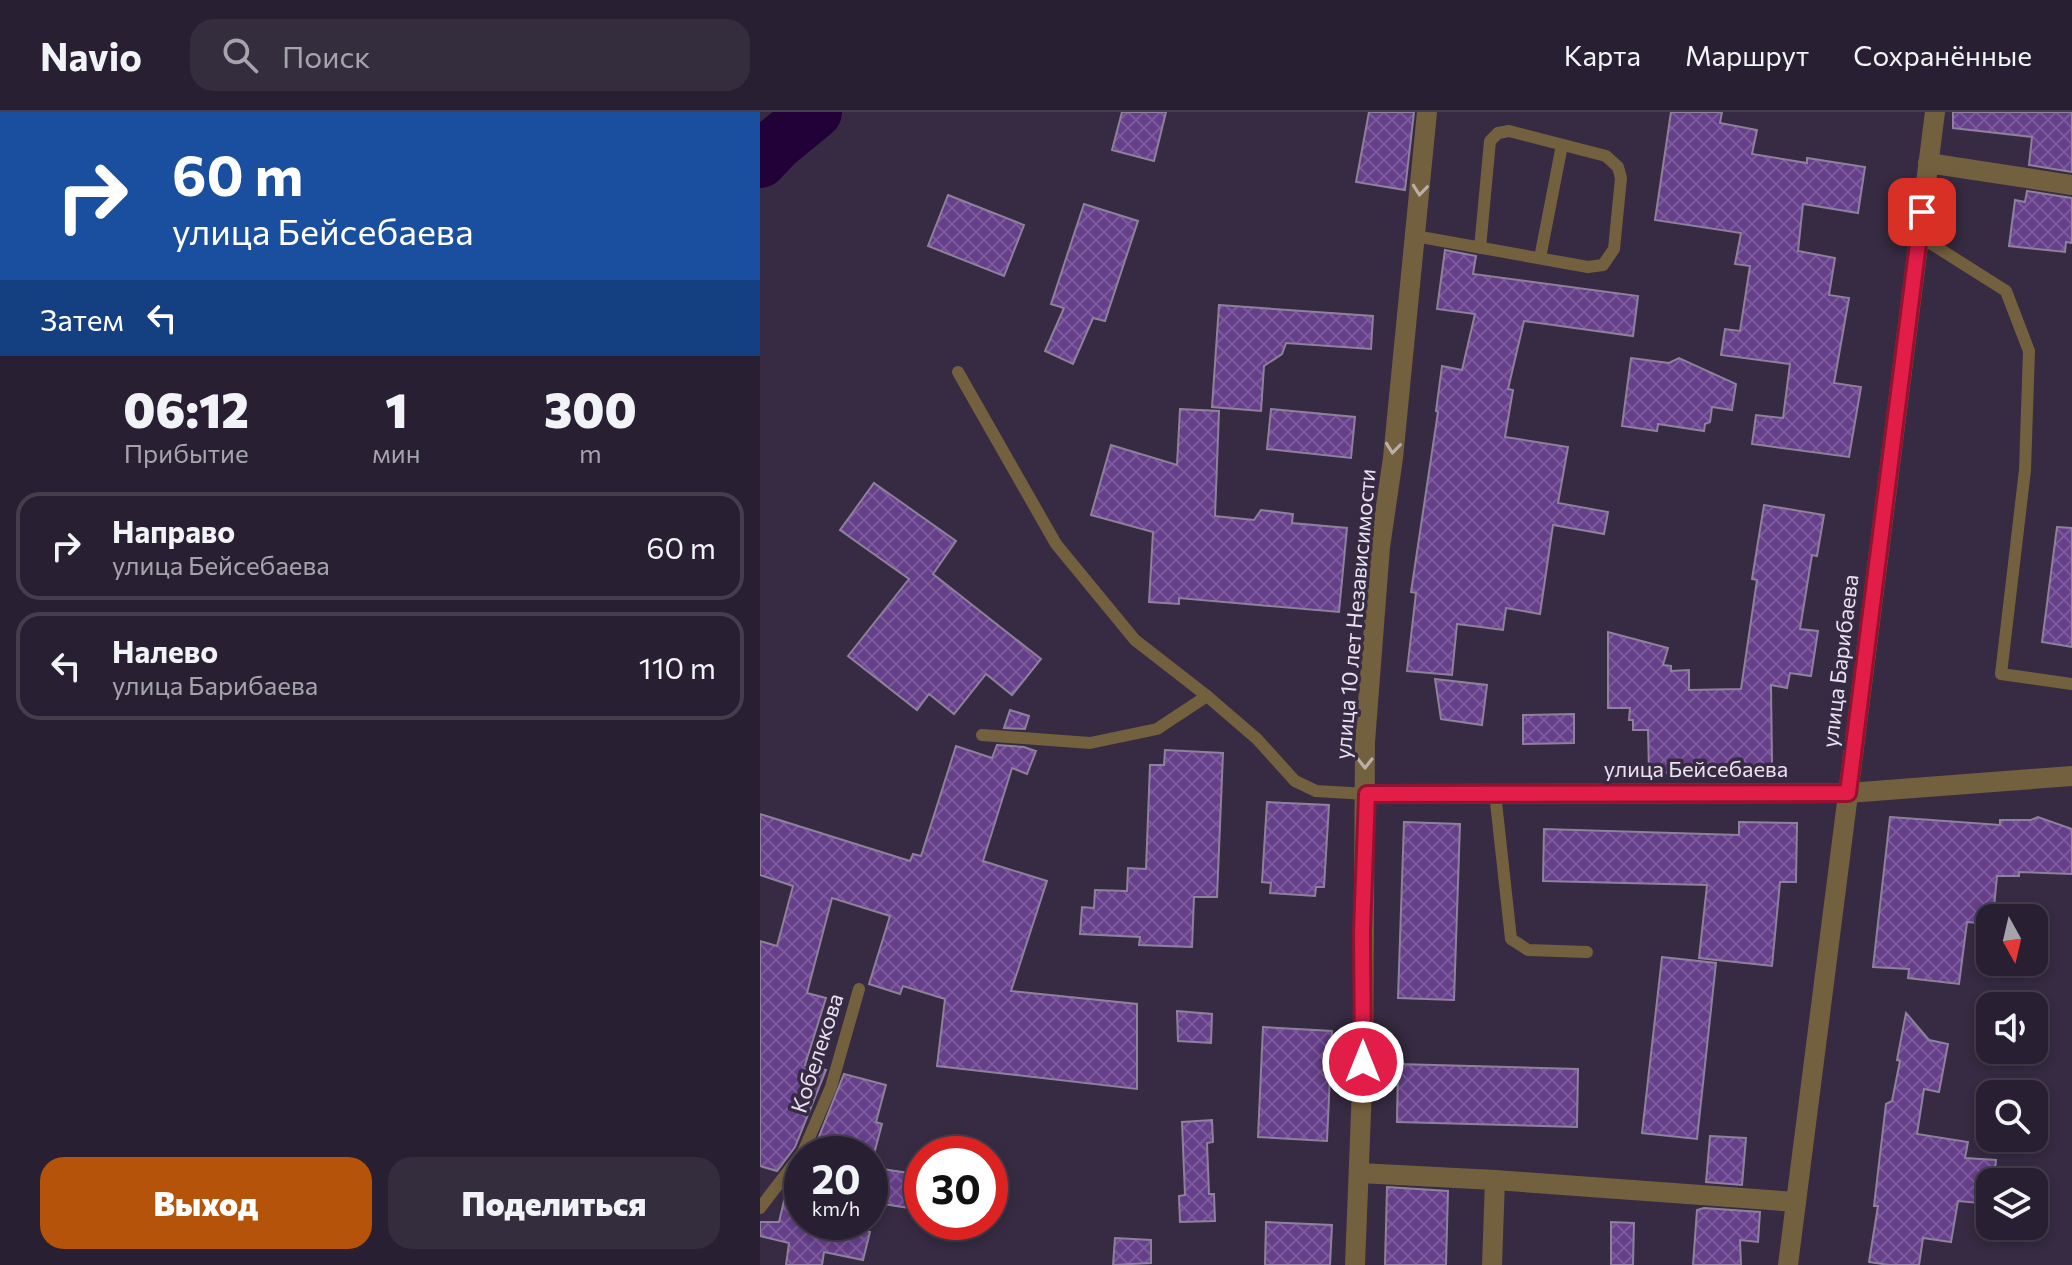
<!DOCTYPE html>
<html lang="ru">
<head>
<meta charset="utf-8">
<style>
  body { margin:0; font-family:Commissioner,sans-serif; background:#342d3e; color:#f1f3f6; height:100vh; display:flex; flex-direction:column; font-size:30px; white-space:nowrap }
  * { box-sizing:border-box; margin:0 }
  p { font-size:26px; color:#a5a3ac }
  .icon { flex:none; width:44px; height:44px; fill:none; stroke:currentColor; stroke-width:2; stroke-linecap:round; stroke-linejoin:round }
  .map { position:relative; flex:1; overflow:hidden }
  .details { display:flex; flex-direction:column; background:#282032; width:760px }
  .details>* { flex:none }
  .hud { background:#1a4fa0; color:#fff; overflow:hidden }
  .needle { width:52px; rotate:172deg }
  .tools { position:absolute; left:1216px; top:792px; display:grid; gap:16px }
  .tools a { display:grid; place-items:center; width:72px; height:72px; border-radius:16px; background:#282032; box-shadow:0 4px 12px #0003,0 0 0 2px #443e4d; font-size:40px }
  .speed { position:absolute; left:24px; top:1024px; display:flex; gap:16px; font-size:40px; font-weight:700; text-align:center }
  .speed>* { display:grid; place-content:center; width:104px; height:104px; border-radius:50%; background:#282032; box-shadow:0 4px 12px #0003,0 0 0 2px #443e4d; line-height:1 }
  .speed small { font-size:20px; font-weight:400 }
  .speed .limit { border:12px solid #d22; background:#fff; color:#111 }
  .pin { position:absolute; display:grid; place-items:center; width:68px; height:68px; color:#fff; margin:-34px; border-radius:16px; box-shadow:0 4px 12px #0006 }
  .me { position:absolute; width:88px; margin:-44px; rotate:0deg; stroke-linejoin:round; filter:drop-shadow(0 0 6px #0008) }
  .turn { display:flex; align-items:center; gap:28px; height:168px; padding:0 40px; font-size:36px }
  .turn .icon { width:104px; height:104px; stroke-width:2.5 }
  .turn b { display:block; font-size:56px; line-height:68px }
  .then { display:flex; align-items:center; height:76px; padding:0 40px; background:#0003; gap:16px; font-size:30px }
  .eta { display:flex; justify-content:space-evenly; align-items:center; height:136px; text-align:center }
  .eta b { font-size:48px; font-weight:800; line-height:56px }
  .action { display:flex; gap:16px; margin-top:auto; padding:16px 40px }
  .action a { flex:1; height:92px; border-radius:24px; background:#b45309; color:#fff; font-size:32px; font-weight:800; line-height:92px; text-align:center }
  .action a+a { background:#342d3e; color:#f1f3f6 }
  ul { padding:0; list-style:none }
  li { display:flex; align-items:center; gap:24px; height:108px; margin:0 16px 12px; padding:0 24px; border:4px solid #443e4d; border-radius:24px }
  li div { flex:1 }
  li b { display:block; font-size:30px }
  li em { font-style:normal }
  header { display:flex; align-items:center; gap:48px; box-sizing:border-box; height:112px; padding:0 40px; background:#282032; border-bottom:2px solid #443e4d }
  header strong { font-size:38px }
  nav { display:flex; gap:44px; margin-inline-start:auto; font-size:28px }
  .search { width:560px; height:72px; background:#342d3e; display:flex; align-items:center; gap:20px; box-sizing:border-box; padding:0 28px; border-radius:24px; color:#a5a3ac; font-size:30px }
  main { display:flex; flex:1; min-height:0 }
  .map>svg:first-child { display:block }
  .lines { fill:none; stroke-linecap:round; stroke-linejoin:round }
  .river { stroke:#210137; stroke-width:54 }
  .building { fill:url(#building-cross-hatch); stroke:#8e819c; stroke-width:2 }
  .service { stroke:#73603e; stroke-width:12 }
  .minor { stroke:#73603e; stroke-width:20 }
  .tertiary { stroke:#73603e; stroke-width:20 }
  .oneway { stroke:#b9aea9 }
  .route-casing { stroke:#92132f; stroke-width:20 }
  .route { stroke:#e11d48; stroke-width:14 }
  .labels { text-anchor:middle; stroke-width:7; stroke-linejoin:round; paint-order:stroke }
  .street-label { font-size:22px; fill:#e8e2f0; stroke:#362b42 }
</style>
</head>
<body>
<header>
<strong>Navio</strong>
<div class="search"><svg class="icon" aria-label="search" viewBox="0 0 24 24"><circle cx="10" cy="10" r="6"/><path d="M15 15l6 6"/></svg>Поиск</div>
<nav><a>Карта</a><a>Маршрут</a><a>Сохранённые</a></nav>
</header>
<main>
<section class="details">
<div class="hud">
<div class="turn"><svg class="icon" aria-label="right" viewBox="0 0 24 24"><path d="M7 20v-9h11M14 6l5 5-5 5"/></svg><div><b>60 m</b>улица Бейсебаева</div></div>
<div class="then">Затем<svg class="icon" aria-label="left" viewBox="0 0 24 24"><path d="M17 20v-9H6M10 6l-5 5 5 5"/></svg></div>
</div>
<div class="eta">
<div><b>06:12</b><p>Прибытие</p></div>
<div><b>1</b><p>мин</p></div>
<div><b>300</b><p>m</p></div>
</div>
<ul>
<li><svg class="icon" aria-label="right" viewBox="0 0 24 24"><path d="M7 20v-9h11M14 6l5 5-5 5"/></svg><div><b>Направо</b><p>улица Бейсебаева</p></div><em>60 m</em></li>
<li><svg class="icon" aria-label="left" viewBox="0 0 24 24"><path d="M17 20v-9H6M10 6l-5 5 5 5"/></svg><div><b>Налево</b><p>улица Барибаева</p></div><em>110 m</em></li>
</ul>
<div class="action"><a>Выход</a><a>Поделиться</a></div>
</section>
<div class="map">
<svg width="1312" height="1153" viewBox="0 0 1312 1153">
  <defs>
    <pattern id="building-cross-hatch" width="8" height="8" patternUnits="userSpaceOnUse" patternTransform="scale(2)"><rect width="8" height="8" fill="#663f8a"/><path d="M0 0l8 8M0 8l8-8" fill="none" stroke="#7c5a9b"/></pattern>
  </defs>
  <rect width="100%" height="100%" fill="#362b42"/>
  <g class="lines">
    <polyline class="river" points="0,49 16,32 55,0"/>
  </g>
  <g class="building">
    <polygon points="362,0 406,0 394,49 352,38"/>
    <polygon points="609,0 654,0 645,78 596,70"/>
    <polygon points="911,0 962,0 960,11 997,18 992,42 1047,51 1047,46 1105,55 1098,101 1043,92 1038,139 1075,146 1069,183 1089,186 1074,271 1101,275 1089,345 992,332 996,303 1023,306 1030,252 961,243 965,217 980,219 990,154 975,152 981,121 895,108"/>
    <polygon points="1193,0 1312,0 1312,60 1269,53 1272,25 1193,16"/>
    <polygon points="1267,79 1312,86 1312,131 1306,130 1305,140 1249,134 1255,88 1265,90"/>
    <polygon points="188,83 264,113 244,164 168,134"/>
    <polygon points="324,92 378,109 345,209 333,206 313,252 285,239 304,196 291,192"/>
    <polygon points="685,138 716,144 713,162 878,184 873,224 764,209 748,277 753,278 745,325 808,335 798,391 848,400 844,422 793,413 780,502 746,496 743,518 697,512 692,563 647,559 656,481 651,480 678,300 676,299 682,254 702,258 715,202 677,197"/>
    <polygon points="459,193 613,204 611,237 526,231 522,242 504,254 501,299 452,295"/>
    <polygon points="871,246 909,251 919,246 976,272 972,298 952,295 950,310 945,312 944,319 898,312 897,319 862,314"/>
    <polygon points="420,297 459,299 455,404 494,408 501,398 533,402 532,411 587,416 579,500 419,486 419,492 389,490 393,420 331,403 351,333 417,353"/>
    <polygon points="511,297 595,305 591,346 507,337"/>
    <polygon points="114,371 196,429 173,462 281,547 252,583 226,562 194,602 169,582 157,598 88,544 149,467 80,418"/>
    <polygon points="1004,393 1064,403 1057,444 1052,443 1040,517 1058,519 1051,564 1030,561 1027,576 1011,573 1012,652 942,656 942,660 889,661 888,618 873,618 873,608 869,608 870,596 848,596 848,520 908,536 903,553 911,554 911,559 929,558 929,578 981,577 997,468 992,467"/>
    <polygon points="1297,415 1312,416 1312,535 1282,530"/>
    <polygon points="675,567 727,573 722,613 681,607"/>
    <polygon points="250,598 269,604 265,617 244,616"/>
    <polygon points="814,602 814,631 763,632 763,603"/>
    <polygon points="237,633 264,635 276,639 267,662 252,656 223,749 287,769 251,879 377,892 377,977 177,954 185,887 143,874 140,882 109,872 130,804 72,786 47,881 66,886 45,953 66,958 35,1035 17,1059 0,1054 0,829 17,834 33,774 0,763 0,702 150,749 153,742 161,744 196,634 232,646"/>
    <polygon points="405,638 463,641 457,785 434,785 432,835 379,833 380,825 320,822 322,795 334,796 335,778 367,779 368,756 386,757 390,653 404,653"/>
    <polygon points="507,690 569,693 564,775 556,775 555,784 510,781 511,771 502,770"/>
    <polygon points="1130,705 1240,713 1240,708 1271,708 1278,705 1312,717 1312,762 1259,760 1259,764 1237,764 1233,806 1230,806 1230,812 1207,810 1199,872 1148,866 1149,857 1113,855"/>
    <polygon points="644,710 700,712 694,888 638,886"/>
    <polygon points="979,710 1037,711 1036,770 1020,770 1012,854 939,846 947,773 783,769 784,717 979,723"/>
    <polygon points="902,845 956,851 937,1027 882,1021"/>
    <polygon points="417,899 452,902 451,931 418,929"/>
    <polygon points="1146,901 1169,928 1188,932 1179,980 1164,977 1157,1022 1208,1030 1205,1046 1236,1048 1234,1070 1230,1070 1230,1092 1198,1089 1191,1130 1163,1126 1159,1153 1129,1153 1109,1150 1118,1094 1114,1094 1126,992 1132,989 1140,949 1137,948"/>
    <polygon points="503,915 572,919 567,1029 498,1025"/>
    <polygon points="638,952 818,957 817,1015 637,1010"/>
    <polygon points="84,962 126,973 116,1010 122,1012 114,1042 52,1042"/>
    <polygon points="452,1008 453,1030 447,1031 449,1082 454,1082 455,1109 420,1110 419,1084 425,1083 422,1010"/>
    <polygon points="950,1024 986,1026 982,1073 946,1070"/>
    <polygon points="110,1055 162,1063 162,1098 110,1090"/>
    <polygon points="42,1056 42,1110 71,1110 110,1120 103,1148 64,1140 62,1153 26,1153 29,1131 0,1124 0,1110 19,1110 27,1076"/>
    <polygon points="627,1075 688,1079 686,1153 625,1153"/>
    <polygon points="944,1096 1000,1100 998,1130 980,1128 981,1153 933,1153 937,1098"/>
    <polygon points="506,1110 572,1113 570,1153 505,1153"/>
    <polygon points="851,1110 874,1111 873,1153 851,1153"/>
    <polygon points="355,1126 391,1128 391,1151 353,1153"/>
  </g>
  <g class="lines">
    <g class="service">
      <polyline points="655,124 828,155 843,153 854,137 861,66 858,55 846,44 749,19 738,21 730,29 720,136"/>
      <polyline points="1159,124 1246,179 1269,239 1265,358 1241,562 1312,572"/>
      <polyline points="780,146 802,33"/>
      <polyline points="198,260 296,432 375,528 447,584 497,627 535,669 556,679 607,682"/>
      <polyline points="222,623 330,631 397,617 447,584"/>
      <polyline points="735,681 751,827 768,838 827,840"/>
      <polyline points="0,1096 43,1040 71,975 99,877"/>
    </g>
    <g class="minor">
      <polyline points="1168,51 1312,73"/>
      <polyline points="607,682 1088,681 1312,664"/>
      <polyline points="599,1061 735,1068 1036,1090"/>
      <polyline points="595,1153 603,950 605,630 620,435 633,346 667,0"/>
      <polyline points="732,1153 735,1068"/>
    </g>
    <polyline class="tertiary" points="1028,1153 1175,0"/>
  </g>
  <defs><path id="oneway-chevron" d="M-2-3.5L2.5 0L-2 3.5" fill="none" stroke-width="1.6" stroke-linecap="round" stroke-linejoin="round" transform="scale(2)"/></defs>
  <g class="oneway">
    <use href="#oneway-chevron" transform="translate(660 78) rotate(96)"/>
    <use href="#oneway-chevron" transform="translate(633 336) rotate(96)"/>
    <use href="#oneway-chevron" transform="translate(605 651) rotate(90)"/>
  </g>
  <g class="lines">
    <g class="route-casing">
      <polyline id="route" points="603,950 602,819 607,682 1088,681 1162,100"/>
    </g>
    <use href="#route" class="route"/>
  </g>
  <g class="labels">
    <g class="street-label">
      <text transform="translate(595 502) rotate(-85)" y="8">улица 10 лет Независимости</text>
      <text transform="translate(1080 549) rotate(-83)" y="8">улица Барибаева</text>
      <text x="936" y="665">улица Бейсебаева</text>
      <text transform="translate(57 941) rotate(-72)" y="8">Кобелекова</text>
    </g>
  </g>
</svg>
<div class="tools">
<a><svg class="needle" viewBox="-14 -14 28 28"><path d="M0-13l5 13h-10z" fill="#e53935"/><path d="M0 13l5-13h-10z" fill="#a5a3ac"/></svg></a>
<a><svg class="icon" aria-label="sound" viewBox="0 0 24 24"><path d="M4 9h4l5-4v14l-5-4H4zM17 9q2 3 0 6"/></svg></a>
<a><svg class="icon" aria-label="search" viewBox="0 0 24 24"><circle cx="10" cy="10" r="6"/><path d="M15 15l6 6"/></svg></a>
<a><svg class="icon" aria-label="layers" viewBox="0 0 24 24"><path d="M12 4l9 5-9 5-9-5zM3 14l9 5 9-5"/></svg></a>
</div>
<div class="speed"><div>20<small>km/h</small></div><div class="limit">30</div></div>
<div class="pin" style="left:1162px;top:100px;background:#d93025"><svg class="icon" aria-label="arrive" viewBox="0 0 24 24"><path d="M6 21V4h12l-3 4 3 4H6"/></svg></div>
<svg class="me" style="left:603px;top:950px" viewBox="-20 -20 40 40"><circle r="17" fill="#e11d48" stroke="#fff" stroke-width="3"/><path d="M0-11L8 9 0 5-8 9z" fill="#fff"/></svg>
</div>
</main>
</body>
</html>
